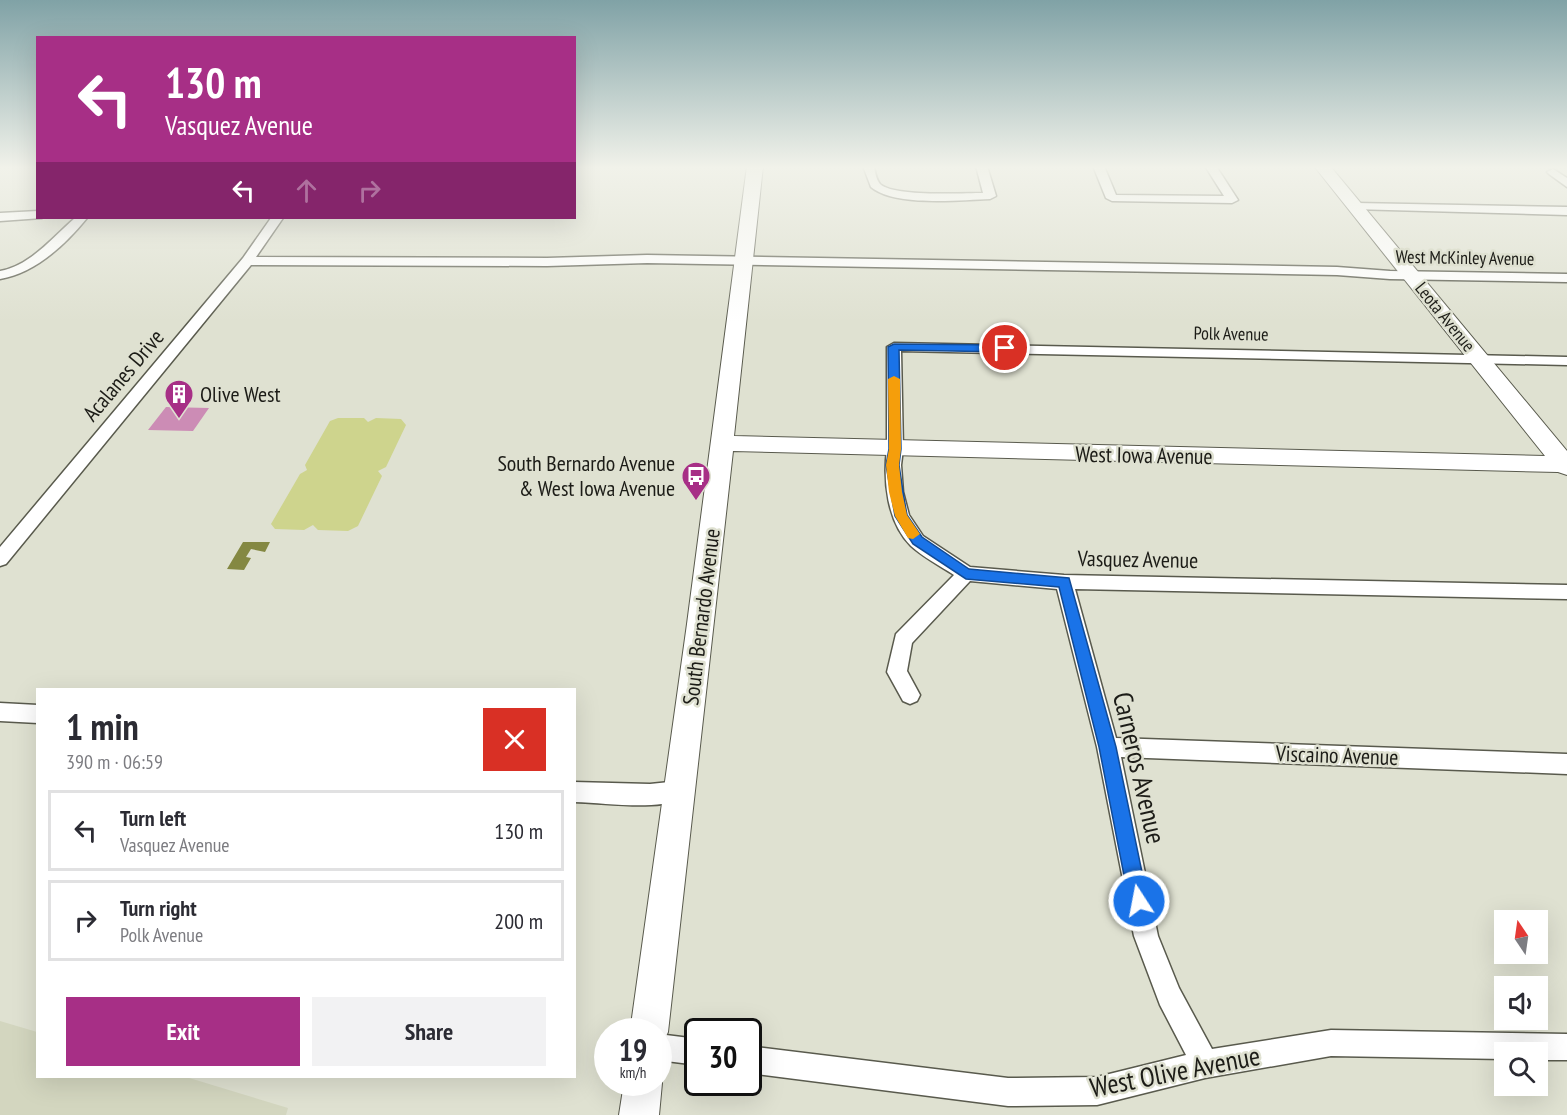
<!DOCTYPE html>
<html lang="en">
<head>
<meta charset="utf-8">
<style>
  body { margin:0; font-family:"PT Sans Narrow",sans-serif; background:#f2f2f3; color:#2b2b33; height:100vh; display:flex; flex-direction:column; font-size:22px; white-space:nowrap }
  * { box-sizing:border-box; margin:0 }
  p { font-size:20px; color:#7c7c81 }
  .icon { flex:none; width:33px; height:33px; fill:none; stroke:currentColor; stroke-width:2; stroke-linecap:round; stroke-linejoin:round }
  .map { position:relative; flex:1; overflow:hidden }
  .details { position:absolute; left:36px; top:688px; width:540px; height:390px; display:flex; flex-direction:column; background:#fff; border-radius:0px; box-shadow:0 6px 24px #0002 }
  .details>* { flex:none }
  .top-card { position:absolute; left:36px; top:36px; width:540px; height:183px; border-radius:0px; box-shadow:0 6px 24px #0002; background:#a72f86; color:#fff; overflow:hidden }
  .needle { width:39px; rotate:347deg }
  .buttons { position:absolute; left:1494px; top:910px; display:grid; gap:12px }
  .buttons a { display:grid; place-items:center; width:54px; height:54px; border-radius:0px; background:#fff; box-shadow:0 6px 24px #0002; font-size:30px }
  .speed { position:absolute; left:594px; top:1018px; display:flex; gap:12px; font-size:30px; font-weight:700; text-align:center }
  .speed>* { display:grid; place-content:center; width:78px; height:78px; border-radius:50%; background:#fff; box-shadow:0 6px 24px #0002; line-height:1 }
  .speed small { font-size:15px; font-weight:400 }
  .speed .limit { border:3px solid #111; border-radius:9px; background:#fff; color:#111 }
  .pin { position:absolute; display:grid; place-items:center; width:51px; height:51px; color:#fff; margin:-26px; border:3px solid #fff; border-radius:50%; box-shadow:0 2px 6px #0007 }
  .me { position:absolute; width:66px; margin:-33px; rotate:349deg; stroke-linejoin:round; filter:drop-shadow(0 0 4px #0008) }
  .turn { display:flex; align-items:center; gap:21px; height:126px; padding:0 30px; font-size:27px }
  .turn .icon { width:78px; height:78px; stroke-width:2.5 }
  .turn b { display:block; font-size:42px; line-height:51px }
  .lanes { display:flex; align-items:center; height:57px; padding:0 30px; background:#0003; justify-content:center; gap:30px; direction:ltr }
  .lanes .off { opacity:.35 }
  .round { display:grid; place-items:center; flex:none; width:63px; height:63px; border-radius:0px; background:#f2f2f3 }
  .head { display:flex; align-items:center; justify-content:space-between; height:102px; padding:0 30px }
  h1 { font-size:36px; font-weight:700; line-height:45px }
  .primary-button { display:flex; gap:12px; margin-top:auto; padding:12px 30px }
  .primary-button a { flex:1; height:69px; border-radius:0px; background:#a72f86; color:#fff; font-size:24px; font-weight:700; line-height:69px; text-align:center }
  .primary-button a+a { background:#f2f2f3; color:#2b2b33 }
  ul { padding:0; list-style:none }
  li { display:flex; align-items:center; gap:18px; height:81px; margin:0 12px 9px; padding:0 18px; border:3px solid #e1e1e2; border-radius:0px }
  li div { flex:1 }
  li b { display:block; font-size:22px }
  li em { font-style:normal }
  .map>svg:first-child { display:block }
  .built { fill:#d3d6bf }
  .green { fill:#ced48d }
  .water { fill:#848842 }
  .building { fill:#cc8cb5 }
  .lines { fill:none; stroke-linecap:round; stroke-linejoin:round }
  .street-casing { stroke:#595a4d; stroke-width:3 }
  .secondary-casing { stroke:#595a4d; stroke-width:2 }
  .street { fill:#fff; fill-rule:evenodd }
  .secondary { fill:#fff; fill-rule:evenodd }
  .route { fill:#1a73e8; stroke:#114b97; stroke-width:1.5 }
  .slow { fill:#f59e0b }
  .labels { text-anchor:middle; stroke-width:5; stroke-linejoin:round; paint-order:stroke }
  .far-street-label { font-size:18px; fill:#1c1c17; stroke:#dfe1d1 }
  .street-label { font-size:22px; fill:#1c1c17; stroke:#dfe1d1 }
  .poi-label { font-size:22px; fill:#1c1c17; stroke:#dfe1d1; text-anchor:start }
  .near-street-label { font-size:27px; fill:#1c1c17; stroke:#dfe1d1 }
</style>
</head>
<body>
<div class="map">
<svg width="1567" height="1115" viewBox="0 0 1567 1115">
  <rect width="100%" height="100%" fill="#dfe1d1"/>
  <polygon class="built" points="0,1021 37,1032 38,1077 186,1077 288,1108 286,1115 0,1115"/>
  <polygon class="green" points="338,418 364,418 368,422 376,418 401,419 406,425 386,467 378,471 382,476 358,526 348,531 318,530 313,525 304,530 275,529 271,524 300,474 307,470 305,465 330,421"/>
  <polygon class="water" points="243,542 270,542 265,552 251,549 246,557 251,558 244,570 227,569"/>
  <polygon class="building" points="166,407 209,408 193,431 148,430"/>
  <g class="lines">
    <g class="street-casing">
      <g id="street">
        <path d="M863,166H874C875,172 876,179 880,184C894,197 963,193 983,193L976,166H987L996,196L990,199C960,200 895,207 871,187Z"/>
        <polygon points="1093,166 1104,166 1116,195 1224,196 1205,166 1216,166 1238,200 1232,203 1112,201 1106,198"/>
        <polygon points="1553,169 1567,178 1567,187 1549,174 1547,172"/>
        <polygon points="1356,203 1567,207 1567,215 1352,209 1350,207"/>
        <polygon points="38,211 38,218 42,218 0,221 0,213"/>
        <path d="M75,218H87C65,245 35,273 0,279V271C30,266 53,237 75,218Z"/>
        <polygon points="271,218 283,218 256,257 547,258 647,255 1337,267 1390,271 1567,274 1567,282 1390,279 1337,275 647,263 547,266 251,265 6,564 0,566 0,547 243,258"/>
        <path d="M894,343L1567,357V365L901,351L903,449L901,465L903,492L909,515L923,536L970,567L1064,575L1567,585V599L1075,589L1116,738L1567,754V774L1121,757L1158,936L1179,988L1212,1049L1331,1030L1567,1034V1060H1538V1053H1504V1059L1331,1056L1205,1078L1097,1105L1008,1106L748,1073V1046L1008,1078L1097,1077L1186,1055L1160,1005L1134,936L1097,747L1057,589L970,581L912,643L907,671L920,695L917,701L910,704L903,701L887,672L896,634L954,575C940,566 923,557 911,546C887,522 883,481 887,449V347Z"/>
        <polygon points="0,703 38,705 38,723 0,721"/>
        <path d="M679,781L687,784L690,791L687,798C653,811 610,803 574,802V782L650,784Z"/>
        <polygon points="658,1034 698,1039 698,1065 658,1060"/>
      </g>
    </g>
    <g class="secondary-casing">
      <g id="secondary">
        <polygon points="747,166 763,166 734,436 1545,456 1314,166 1330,166 1567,451 1567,475 1558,472 733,451 668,1032 662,1045 658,1047 658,1032 630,1032 687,624"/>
        <polygon points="658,1074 662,1083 659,1115 619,1115 624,1083 658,1083"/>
      </g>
    </g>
    <use href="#street" class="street"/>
    <use href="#secondary" class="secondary"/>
  </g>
  <linearGradient id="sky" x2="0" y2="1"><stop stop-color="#80a2a6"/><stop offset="0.52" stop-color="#f1f2ea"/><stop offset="1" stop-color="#f1f2ea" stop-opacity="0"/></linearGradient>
  <rect width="1567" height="322" fill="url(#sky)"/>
  <polygon class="route" points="894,344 1005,345 1011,348 1005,352 899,350 901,449 899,465 905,504 907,515 922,537 969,569 1069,578 1116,747 1148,901 1145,907 1139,910 1132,907 1129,901 1099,747 1059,587 966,579 913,544 895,516 886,465 889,449 888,347"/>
  <polygon class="slow" points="894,376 900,379 901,449 899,465 902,492 907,515 920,534 913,539 908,538 895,516 889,492 886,465 889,449 888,379"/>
  <defs>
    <g id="building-pin" transform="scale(1.5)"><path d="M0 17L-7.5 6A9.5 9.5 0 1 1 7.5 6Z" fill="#a72f86" stroke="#dfe1d1"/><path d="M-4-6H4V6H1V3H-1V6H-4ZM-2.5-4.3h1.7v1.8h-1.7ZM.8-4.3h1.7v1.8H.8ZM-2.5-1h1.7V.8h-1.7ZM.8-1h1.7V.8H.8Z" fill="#fff"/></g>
    <g id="bus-pin" transform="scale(1.5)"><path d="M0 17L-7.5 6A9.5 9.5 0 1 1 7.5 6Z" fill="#a72f86" stroke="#dfe1d1"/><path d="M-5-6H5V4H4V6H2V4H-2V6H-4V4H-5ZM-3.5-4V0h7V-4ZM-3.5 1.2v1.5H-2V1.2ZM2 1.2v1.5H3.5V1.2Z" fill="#fff"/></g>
  </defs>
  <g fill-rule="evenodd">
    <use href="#building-pin" x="179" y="394"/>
    <use href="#bus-pin" x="696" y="476"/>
  </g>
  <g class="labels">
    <g class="far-street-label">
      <text transform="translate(1465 258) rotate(1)" y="6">West McKinley Avenue</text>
      <text transform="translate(1445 317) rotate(51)" y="6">Leota Avenue</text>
      <text transform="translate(1231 334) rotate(1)" y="6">Polk Avenue</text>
    </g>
    <g class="street-label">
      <text transform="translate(123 375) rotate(-50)" y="8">Acalanes Drive</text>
      <text transform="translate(1144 455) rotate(1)" y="8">West Iowa Avenue</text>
      <text transform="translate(1138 559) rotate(1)" y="8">Vasquez Avenue</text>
      <text transform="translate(701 617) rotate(-83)" y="8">South Bernardo Avenue</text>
      <text transform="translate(1337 755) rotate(2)" y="8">Viscaino Avenue</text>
    </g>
    <g class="poi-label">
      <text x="200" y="402">Olive West</text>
      <text x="675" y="471" text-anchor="end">South Bernardo Avenue<tspan x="675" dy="25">&amp; West Iowa Avenue</tspan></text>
    </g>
    <g class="near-street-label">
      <text transform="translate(1139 768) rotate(77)" y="9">Carneros Avenue</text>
      <text transform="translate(1175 1072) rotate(-11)" y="9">West Olive Avenue</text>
    </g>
  </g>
</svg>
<div class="buttons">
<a><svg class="needle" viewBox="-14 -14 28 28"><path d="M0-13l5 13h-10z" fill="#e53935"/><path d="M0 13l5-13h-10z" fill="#7c7c81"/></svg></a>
<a><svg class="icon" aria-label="sound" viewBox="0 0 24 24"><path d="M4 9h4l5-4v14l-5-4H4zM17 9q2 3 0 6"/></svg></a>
<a><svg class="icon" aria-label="search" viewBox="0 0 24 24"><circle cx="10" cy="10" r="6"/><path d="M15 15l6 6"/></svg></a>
</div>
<div class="speed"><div>19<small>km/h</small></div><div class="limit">30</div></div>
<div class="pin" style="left:1005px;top:348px;background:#d93025"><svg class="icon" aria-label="arrive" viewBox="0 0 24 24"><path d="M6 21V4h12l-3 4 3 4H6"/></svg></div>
<svg class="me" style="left:1139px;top:901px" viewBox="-20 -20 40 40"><circle r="17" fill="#1a73e8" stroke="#fff" stroke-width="3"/><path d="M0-11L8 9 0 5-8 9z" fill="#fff"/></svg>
<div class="top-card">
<div class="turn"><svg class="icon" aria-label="left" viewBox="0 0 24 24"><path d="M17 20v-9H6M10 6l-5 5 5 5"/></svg><div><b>130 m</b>Vasquez Avenue</div></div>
<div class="lanes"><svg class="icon" aria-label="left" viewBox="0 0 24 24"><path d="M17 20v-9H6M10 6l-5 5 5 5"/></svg><svg class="icon off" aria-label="ahead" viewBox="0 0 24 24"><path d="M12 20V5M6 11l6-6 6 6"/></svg><svg class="icon off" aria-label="right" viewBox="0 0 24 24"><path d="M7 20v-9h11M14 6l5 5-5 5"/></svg></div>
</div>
<section class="details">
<div class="head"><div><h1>1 min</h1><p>390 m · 06:59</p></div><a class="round" style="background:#d93025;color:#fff"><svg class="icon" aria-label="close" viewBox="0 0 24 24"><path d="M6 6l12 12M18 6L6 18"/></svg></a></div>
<ul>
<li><svg class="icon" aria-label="left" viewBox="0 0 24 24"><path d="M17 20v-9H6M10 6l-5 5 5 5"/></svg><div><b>Turn left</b><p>Vasquez Avenue</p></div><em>130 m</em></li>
<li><svg class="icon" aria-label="right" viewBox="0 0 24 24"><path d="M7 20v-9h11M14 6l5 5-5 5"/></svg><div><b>Turn right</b><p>Polk Avenue</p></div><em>200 m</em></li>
</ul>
<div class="primary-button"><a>Exit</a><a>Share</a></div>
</section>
</div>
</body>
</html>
